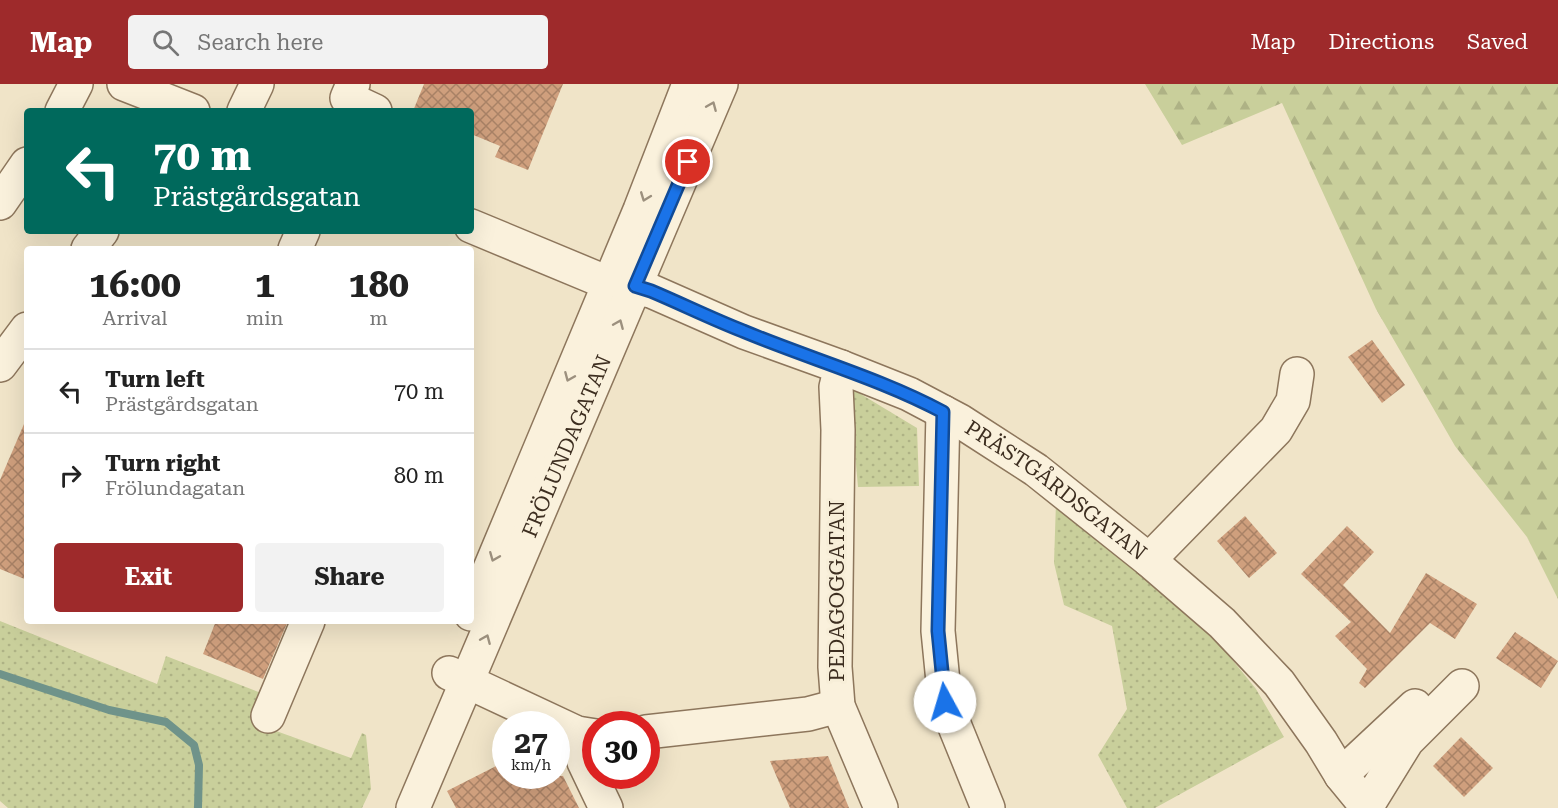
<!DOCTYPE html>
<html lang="en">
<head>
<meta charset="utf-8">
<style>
  body { margin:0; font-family:"Roboto Serif",serif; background:#f2f2f2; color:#222; height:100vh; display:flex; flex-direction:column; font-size:22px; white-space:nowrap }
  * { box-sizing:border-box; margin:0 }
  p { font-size:20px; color:#767676 }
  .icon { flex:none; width:33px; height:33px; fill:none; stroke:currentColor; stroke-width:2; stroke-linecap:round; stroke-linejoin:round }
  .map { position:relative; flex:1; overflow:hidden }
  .side { position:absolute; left:24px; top:162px; width:450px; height:378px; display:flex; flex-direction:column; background:#fff; border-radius:6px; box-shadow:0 6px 24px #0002 }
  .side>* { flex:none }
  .top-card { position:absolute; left:24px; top:24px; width:450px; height:126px; border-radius:6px; box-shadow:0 6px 24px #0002; background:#00695c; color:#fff; overflow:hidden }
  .speed { position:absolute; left:492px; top:627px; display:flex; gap:12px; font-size:30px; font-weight:700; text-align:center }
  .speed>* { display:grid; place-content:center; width:78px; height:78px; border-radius:50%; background:#fff; box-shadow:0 6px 24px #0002; line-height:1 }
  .speed small { font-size:15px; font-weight:400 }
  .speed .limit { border:9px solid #d22; background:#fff; color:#111 }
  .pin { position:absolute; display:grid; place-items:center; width:51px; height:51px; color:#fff; margin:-26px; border:3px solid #fff; border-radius:50%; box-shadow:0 2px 6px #0007 }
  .me { position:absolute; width:66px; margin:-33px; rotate:354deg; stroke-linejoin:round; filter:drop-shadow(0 0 4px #0008) }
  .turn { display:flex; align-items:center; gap:21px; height:126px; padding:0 30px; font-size:27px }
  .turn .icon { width:78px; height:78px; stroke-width:2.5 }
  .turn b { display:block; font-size:42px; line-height:51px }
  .eta { display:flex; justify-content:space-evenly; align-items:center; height:102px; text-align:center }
  .eta b { font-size:36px; font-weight:700; line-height:42px }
  .button { display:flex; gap:12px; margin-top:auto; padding:12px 30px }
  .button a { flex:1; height:69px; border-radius:6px; background:#9e2a2b; color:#fff; font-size:24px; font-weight:700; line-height:69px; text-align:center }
  .button a+a { background:#f2f2f2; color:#222 }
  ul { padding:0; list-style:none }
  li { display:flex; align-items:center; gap:18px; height:84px; padding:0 30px; border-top:2px solid #e0e0e0 }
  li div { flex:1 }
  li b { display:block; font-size:22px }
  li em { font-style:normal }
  header { display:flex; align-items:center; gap:36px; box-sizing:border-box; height:84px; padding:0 30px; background:#9e2a2b; color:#fff }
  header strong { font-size:28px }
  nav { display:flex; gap:33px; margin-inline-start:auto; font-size:21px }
  .search { width:420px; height:54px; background:#f2f2f2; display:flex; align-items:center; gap:15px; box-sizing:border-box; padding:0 21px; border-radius:6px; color:#767676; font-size:22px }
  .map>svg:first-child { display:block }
  .grass { fill:url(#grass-dots) }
  .forest { fill:url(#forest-firs) }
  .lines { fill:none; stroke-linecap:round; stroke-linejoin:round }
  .stream { stroke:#6f938a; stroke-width:8 }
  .building { fill:url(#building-cross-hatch) }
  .minor-casing { stroke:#8d765c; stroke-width:36 }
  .minor { stroke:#faf1dc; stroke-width:33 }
  .oneway { stroke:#9c907e }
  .route-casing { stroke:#114b97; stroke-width:15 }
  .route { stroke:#1a73e8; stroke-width:10 }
  .labels { text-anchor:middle; stroke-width:6; stroke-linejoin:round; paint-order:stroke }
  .street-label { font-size:21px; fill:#3d2e20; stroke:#f7eed8 }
</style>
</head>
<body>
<header>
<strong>Map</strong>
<div class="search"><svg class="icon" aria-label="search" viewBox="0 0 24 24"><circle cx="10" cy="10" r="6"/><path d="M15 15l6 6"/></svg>Search here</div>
<nav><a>Map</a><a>Directions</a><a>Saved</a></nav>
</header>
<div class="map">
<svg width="1558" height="724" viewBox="0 0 1558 724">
  <defs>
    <pattern id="grass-dots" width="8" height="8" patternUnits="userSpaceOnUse" patternTransform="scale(1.5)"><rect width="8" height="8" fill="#c9cf9b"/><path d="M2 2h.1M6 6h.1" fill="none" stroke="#aeb285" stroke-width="1.8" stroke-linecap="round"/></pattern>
    <pattern id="forest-firs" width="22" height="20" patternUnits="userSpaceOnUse" patternTransform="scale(1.5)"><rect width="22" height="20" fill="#c9cf9b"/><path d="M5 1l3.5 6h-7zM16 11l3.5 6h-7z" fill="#aeb285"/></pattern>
    <pattern id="building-cross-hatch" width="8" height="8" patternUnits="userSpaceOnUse" patternTransform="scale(1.5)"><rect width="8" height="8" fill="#cf9f7d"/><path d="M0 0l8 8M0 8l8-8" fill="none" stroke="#a98266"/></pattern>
  </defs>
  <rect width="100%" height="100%" fill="#f0e4c8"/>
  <g class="grass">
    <polygon points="854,306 917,344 919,402 858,403 853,347"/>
    <polygon points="1056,418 1136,485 1217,557 1256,605 1284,653 1155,724 1127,724 1098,671 1127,625 1112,542 1064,521 1054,479"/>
    <polygon points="0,537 157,600 166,572 266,611 254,639 351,674 362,649 366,651 371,705 362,724 8,724 0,717"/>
  </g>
  <polygon class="forest" points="1145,0 1558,0 1558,515 1527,453 1455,362 1376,225 1282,19 1182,61"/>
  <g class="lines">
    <polyline class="stream" points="0,590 109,626 166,638 194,661 199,681 198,724"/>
  </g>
  <g class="building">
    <polygon points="424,0 563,0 528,86 495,73 500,62 471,50 471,27 413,27"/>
    <polygon points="1372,256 1405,301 1382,319 1348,273"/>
    <polygon points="27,333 27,496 0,485 0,396"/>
    <polygon points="1245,432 1277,469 1249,494 1217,457"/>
    <polygon points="1347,442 1374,468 1343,501 1390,549 1426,489 1477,520 1455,555 1430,539 1365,604 1359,599 1367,585 1335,552 1351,538 1301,490"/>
    <polygon points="216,537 288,537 263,595 203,570"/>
    <polygon points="1515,548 1558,577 1541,604 1496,574"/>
    <polygon points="1461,653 1493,684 1464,713 1433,682"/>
    <polygon points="828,672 849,724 790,724 770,677"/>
    <polygon points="506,677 506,692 563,692 579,724 456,724 447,707"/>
  </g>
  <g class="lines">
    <g class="minor-casing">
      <g id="minor">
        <polyline points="124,0 193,27"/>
        <polyline points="353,0 347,14 375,27"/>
        <polyline points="62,27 76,0"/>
        <polyline points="244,27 257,0"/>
        <polyline points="0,119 27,80"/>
        <path id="s1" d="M471,142L608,199L651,207L744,248L841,283L909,310L960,337L1036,386L1149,476L1222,539L1279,599L1321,658L1341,691L1368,724"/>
        <polyline points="88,165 102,147"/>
        <polyline points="295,165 303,147"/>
        <polyline points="0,281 27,245"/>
        <polyline points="841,283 836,303 838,346 835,583 838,622 881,724"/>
        <polyline points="943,328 938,547 945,618 988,724"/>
        <polyline points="1149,476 1276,346 1293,317 1297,290"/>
        <polyline points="471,530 640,126 689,0"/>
        <polyline points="449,589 577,649 596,652"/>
        <polyline points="268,632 308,537"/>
        <polyline points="646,648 808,630 838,622"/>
        <polyline points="577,649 584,678 606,724"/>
        <polyline points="1341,691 1415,622"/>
        <polyline points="1367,722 1407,657 1462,602"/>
        <path id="s2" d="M413,724L721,0"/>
      </g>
    </g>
    <use href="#minor" class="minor"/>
  </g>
  <defs><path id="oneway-chevron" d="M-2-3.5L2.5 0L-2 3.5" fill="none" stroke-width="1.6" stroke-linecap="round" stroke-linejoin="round" transform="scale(1.5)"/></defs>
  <g class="oneway">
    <use href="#oneway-chevron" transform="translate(712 22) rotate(-67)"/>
    <use href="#oneway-chevron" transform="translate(645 113) rotate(111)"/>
    <use href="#oneway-chevron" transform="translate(619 240) rotate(-67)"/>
    <use href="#oneway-chevron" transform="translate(569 293) rotate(113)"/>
    <use href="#oneway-chevron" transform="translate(494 473) rotate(112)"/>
    <use href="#oneway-chevron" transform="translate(486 555) rotate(-67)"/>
  </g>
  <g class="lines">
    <g class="route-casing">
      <path id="route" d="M688,78L635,202L651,207C682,220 712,235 743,247C810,275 879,294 943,328L938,547L945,618"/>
    </g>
    <use href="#route" class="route"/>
  </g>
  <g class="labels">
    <g class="street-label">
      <text dy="7" stroke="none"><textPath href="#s2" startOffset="393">FRÖLUNDAGATAN</textPath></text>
      <text dy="7" stroke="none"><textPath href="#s1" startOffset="646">PRÄSTGÅRDSGATAN</textPath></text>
      <text transform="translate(837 507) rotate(-90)" y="7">PEDAGOGGATAN</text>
    </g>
  </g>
</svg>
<div class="speed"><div>27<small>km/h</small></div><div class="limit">30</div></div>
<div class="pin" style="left:688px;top:78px;background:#d93025"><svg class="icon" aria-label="arrive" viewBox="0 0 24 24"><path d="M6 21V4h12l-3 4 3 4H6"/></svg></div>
<svg class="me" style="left:945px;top:618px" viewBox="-20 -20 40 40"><circle r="19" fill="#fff"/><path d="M0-13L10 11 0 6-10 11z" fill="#1a73e8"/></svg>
<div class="top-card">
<div class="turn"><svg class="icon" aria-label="left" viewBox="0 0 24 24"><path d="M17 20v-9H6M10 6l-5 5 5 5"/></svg><div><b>70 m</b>Prästgårdsgatan</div></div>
</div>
<section class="side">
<div class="eta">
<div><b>16:00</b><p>Arrival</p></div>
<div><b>1</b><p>min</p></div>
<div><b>180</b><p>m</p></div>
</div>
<ul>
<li><svg class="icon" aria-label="left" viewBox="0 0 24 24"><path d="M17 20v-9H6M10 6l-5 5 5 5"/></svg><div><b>Turn left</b><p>Prästgårdsgatan</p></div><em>70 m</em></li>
<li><svg class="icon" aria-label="right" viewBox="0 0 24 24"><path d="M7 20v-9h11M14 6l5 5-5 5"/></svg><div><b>Turn right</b><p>Frölundagatan</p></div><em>80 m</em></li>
</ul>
<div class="button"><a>Exit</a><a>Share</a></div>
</section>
</div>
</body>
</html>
